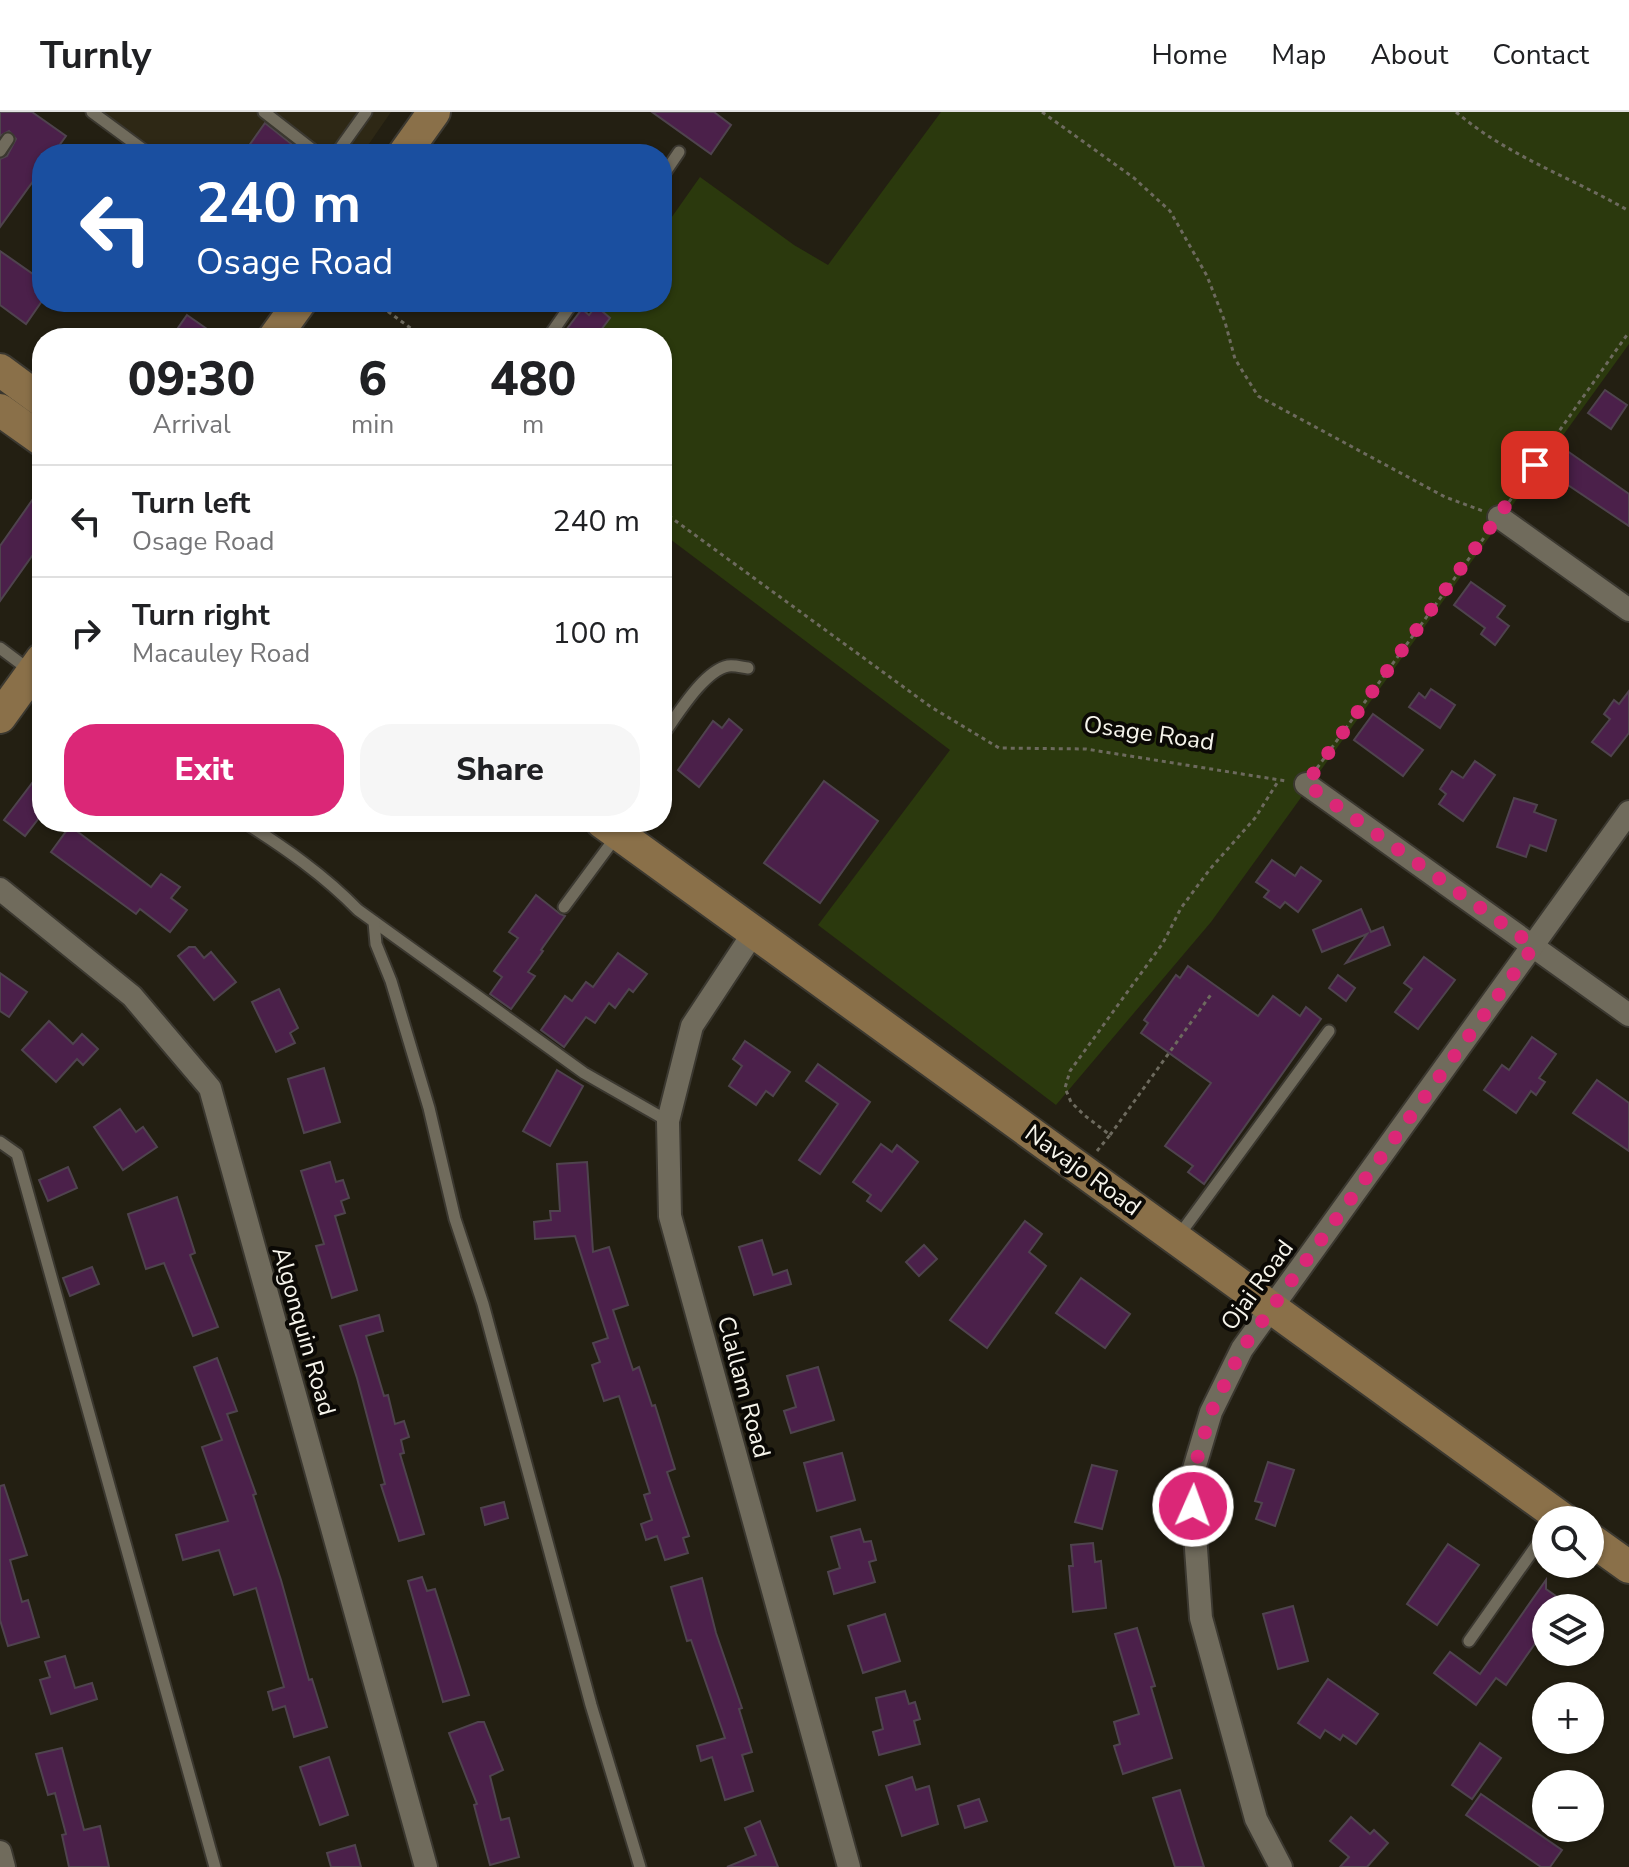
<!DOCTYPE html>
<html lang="en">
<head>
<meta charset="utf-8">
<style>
  body { margin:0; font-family:"Nunito Sans",sans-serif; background:#f6f6f6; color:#202124; height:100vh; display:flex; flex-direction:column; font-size:30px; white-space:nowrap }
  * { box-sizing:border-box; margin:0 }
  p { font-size:26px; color:#757577 }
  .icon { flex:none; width:44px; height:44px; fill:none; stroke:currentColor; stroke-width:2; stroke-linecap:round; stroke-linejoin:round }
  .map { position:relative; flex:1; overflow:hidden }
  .drawer { position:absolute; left:32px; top:216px; width:640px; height:504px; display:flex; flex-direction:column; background:#fff; border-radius:32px; box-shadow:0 2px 6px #0004 }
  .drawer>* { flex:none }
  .hud { position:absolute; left:32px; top:32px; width:640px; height:168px; border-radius:32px; box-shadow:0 2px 6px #0004; background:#1a4fa0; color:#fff; overflow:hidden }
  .fabs { position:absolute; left:1532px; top:1394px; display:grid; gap:16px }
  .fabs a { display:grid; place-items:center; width:72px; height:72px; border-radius:50%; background:#fff; box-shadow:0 2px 6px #0004; font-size:40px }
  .pin { position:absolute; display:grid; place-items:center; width:68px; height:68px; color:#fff; margin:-34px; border-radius:16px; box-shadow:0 4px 12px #0006 }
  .me { position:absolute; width:88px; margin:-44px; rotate:2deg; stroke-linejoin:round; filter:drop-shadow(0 0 6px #0008) }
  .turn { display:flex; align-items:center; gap:28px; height:168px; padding:0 32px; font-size:36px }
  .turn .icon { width:104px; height:104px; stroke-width:2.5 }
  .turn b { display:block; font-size:56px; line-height:68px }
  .eta { display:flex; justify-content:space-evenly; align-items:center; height:136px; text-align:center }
  .eta b { font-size:48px; font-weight:800; line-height:56px }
  .action { display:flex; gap:16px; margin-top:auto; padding:16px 32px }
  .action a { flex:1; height:92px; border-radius:32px; background:#db2777; color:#fff; font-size:32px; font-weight:800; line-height:92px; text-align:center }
  .action a+a { background:#f6f6f6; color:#202124 }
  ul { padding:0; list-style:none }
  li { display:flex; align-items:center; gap:24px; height:112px; padding:0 32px; border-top:2px solid #e0e0e0 }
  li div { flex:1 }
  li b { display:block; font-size:30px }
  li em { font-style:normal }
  header { display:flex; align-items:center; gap:48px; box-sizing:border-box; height:112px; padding:0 40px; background:#fff; border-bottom:2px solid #e0e0e0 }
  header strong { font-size:38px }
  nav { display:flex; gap:44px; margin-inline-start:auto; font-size:28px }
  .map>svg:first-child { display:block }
  .built { fill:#2e2815 }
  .green { fill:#2b390d }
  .building { fill:#4b204a; stroke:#4f434e; stroke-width:2 }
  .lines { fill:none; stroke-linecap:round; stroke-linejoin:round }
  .lane-casing { stroke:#3b3830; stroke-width:15 }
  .street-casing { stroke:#3b3830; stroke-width:26 }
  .secondary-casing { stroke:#3b3830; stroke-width:36 }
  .path { stroke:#6d6a5e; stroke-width:3; stroke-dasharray:4 4; stroke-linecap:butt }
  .lane { stroke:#706b5c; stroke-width:11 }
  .street { stroke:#706b5c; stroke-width:22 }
  .secondary { stroke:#8a7049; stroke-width:32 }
  .route { stroke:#db2777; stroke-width:14; stroke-dasharray:0 25.2 }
  .labels { text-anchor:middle; stroke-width:8; stroke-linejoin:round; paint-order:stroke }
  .street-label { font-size:24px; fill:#f6f4eb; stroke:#0b0905 }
</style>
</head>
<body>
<header>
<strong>Turnly</strong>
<nav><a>Home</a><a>Map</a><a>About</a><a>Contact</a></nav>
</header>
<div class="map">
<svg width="1629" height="1755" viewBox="0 0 1629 1755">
  <rect width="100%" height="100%" fill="#231f12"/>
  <polygon class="built" points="103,0 391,0 362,42 162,42"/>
  <polygon class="green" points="941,0 1629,0 1629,232 1211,810 1056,993 818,813 950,638 662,421 662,226 587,226 612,190 662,190 662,119 700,65 794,133 828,153"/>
  <g class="building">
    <polygon points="0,0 32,0 66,24 53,42 42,42 42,74 34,68 0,115 0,47 7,44 16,27 9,19 0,24"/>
    <polygon points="652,0 714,0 731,13 711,42"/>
    <polygon points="265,11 304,42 243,42"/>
    <polygon points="0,139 33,162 42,148 42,189 26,212 0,193"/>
    <polygon points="596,194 610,206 595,226 560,226 582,197 589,203"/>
    <polygon points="187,203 207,217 201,226 171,226"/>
    <polygon points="1605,278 1627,293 1611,317 1588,301"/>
    <polygon points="1563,336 1629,382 1629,414 1547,359"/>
    <polygon points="33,387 42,394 42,430 0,489 0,434"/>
    <polygon points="1471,470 1505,494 1497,505 1509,514 1495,533 1481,522 1485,516 1454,493"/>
    <polygon points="1431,577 1455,593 1440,616 1409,595 1419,581 1425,586"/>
    <polygon points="1629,579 1629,621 1611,644 1592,630 1610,607 1604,602 1614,588 1619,592"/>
    <polygon points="1373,602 1423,638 1403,664 1354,628"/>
    <polygon points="729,607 742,618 699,675 678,658 713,609 722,616"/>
    <polygon points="1475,649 1495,663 1463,709 1439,692 1446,682 1440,677 1452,659 1463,666"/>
    <polygon points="42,658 42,702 25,724 4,708"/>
    <polygon points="824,669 878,709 820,791 764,751"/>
    <polygon points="1514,686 1537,693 1534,700 1556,708 1546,739 1530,733 1526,745 1497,735"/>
    <polygon points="70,714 151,775 161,762 180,775 171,786 187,798 170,820 140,797 136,802 51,740"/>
    <polygon points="1272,748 1295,764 1301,755 1321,769 1298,800 1285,790 1280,796 1264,785 1269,779 1256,770"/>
    <polygon points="536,783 560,802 565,804 541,838 543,839 528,860 535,864 511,897 490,882 502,865 494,859 518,826 509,820"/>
    <polygon points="1361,797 1371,820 1383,815 1390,833 1346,851 1367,822 1322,840 1313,818"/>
    <polygon points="189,835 195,835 204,846 211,840 236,870 214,888 178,844"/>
    <polygon points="618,841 647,862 633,880 629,877 615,896 609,891 595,911 586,905 564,935 541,918 565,884 572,889 586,870 593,875"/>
    <polygon points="1424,845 1455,868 1418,917 1395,900 1412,877 1404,871"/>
    <polygon points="1188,854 1258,904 1273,884 1300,904 1306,895 1321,907 1204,1072 1188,1060 1193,1054 1165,1034 1211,971 1141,921 1148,911 1144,908 1176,863 1180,866"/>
    <polygon points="0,861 27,880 9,905 0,899"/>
    <polygon points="1338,863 1355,876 1346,889 1329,876"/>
    <polygon points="279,877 298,916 290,921 295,931 276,940 252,890"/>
    <polygon points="49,909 73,932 82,922 98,937 83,953 77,947 56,970 22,938"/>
    <polygon points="1532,925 1556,942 1539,966 1545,970 1536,983 1531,979 1516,1001 1484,978 1502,953 1509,958"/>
    <polygon points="745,929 790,960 773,984 766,979 756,993 729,974 742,954 733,947"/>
    <polygon points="818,952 870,990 820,1062 799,1048 838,992 806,969"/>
    <polygon points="324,956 340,1010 304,1021 288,967"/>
    <polygon points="557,958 583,974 550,1034 523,1019"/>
    <polygon points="1597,968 1629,991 1629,1039 1573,1001"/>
    <polygon points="120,997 136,1020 143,1015 157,1035 123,1058 94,1015"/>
    <polygon points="881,1032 892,1040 897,1033 918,1050 881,1099 867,1089 871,1083 853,1070"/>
    <polygon points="330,1050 336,1070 343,1068 349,1086 341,1089 345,1101 335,1104 357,1178 332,1186 316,1134 324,1132 301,1059"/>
    <polygon points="587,1050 593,1140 609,1135 628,1193 613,1198 633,1258 639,1255 652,1294 655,1293 675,1357 667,1360 689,1424 683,1426 688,1441 665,1448 657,1424 646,1428 641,1412 652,1408 644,1383 650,1381 619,1284 604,1289 592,1253 600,1250 593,1231 608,1226 575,1124 535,1127 534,1110 551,1108 550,1099 560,1099 557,1052"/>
    <polygon points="68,1055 77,1076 48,1089 39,1068"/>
    <polygon points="177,1085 195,1141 190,1143 218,1215 193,1224 164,1151 146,1157 128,1102"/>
    <polygon points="1025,1109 1042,1122 1029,1140 1046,1154 987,1236 950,1208"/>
    <polygon points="762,1128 773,1163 787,1158 791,1172 754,1183 739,1135"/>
    <polygon points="924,1133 937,1147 919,1164 906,1150"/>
    <polygon points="92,1155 99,1172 70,1184 63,1166"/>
    <polygon points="1081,1166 1130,1202 1105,1236 1056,1201"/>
    <polygon points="379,1203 383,1219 366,1224 384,1284 388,1283 395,1312 404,1309 409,1325 401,1328 404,1341 400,1342 424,1422 399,1429 381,1373 385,1372 357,1266 340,1214"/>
    <polygon points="217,1246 237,1299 227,1302 256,1382 253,1383 281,1468 309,1568 312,1567 327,1615 294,1625 285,1594 273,1598 268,1580 284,1575 256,1476 234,1483 219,1438 183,1448 176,1423 228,1409 202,1335 222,1328 194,1255"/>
    <polygon points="818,1255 834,1308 791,1321 784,1299 796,1295 787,1264"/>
    <polygon points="842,1341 855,1388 817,1399 804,1351"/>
    <polygon points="1268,1350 1294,1358 1275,1414 1256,1407 1262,1391 1255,1389"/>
    <polygon points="1092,1353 1117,1359 1102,1417 1075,1410"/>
    <polygon points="4,1373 27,1443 10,1448 22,1490 28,1488 39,1525 8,1534 0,1508 0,1374"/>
    <polygon points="504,1390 508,1406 485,1413 481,1396"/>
    <polygon points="860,1417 864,1430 871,1429 876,1448 869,1450 875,1470 834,1482 828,1460 840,1456 831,1425"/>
    <polygon points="1093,1431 1095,1450 1101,1449 1106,1496 1073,1500 1069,1454 1073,1454 1071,1433"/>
    <polygon points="1448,1432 1479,1453 1437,1513 1407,1492"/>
    <polygon points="422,1465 427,1479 435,1477 469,1583 443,1590 408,1469"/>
    <polygon points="702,1466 716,1521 742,1596 739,1597 752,1640 742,1643 753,1679 725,1688 712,1645 701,1649 697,1634 725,1626 691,1528 687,1529 671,1475"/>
    <polygon points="1546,1468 1546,1477 1573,1496 1546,1496 1546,1516 1506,1573 1496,1566 1476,1593 1434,1561 1450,1540 1480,1562"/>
    <polygon points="1293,1494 1308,1549 1278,1557 1263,1502"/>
    <polygon points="885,1502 900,1549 863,1561 848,1514"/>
    <polygon points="1137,1516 1155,1574 1151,1575 1172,1646 1123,1662 1114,1634 1120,1632 1114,1610 1139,1602 1115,1522"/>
    <polygon points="65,1544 75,1576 92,1571 97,1587 51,1602 40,1568 50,1565 45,1550"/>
    <polygon points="1328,1567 1378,1602 1356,1632 1343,1623 1340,1628 1325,1618 1320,1626 1298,1611"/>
    <polygon points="905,1579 909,1592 915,1590 920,1607 914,1609 920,1632 879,1643 873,1620 883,1617 876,1586"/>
    <polygon points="478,1610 484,1610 503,1658 490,1664 501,1708 509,1706 519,1745 490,1753 474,1693 477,1692 449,1621"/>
    <polygon points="1480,1631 1501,1646 1472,1687 1452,1673"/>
    <polygon points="62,1636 84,1718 100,1714 109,1755 69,1755 62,1723 66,1722 55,1681 48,1683 36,1642"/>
    <polygon points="329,1645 348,1703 320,1713 300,1655"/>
    <polygon points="912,1665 916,1678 929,1674 938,1712 902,1724 886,1674"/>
    <polygon points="1180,1678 1196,1730 1204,1755 1175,1755 1153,1686"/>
    <polygon points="1481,1682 1562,1738 1550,1755 1541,1755 1466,1703"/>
    <polygon points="979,1687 987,1709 965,1716 958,1694"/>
    <polygon points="1351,1705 1370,1722 1374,1718 1388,1731 1367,1755 1340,1755 1349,1745 1330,1729"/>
    <polygon points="760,1709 778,1755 727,1755 756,1743 745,1716"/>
    <polygon points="355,1733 361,1755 331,1755 327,1741"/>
  </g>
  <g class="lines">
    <g class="lane-casing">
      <g id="lane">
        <polyline points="92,0 149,42"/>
        <polyline points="264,0 318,42"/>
        <polyline points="0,39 8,27"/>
        <polyline points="336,42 366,0"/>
        <polyline points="662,65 679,40"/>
        <polyline points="548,226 573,190"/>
        <polyline points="0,536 32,560"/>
        <path d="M662,624C677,604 703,559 728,554C734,553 741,555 748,556"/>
        <path d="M244,710C285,736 324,763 358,798L584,961L668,1009"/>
        <polyline points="564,795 618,722"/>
        <polyline points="374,810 376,832 391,869 429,996 455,1107 483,1192 591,1593 640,1755"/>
        <polyline points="0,1030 17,1042 215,1755"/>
        <polyline points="1177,1126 1329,919"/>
        <polyline points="1469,1529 1546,1420"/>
      </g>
    </g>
    <g class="street-casing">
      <g id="street">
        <polyline points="1499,405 1629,498"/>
        <polyline points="1306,672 1629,903"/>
        <polyline points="0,777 132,884 210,976 426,1755"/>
        <polyline points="754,820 692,914 668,1009 670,1104 849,1755"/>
        <polyline points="0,1740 4,1755"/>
        <polyline points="1281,1755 1256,1707 1201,1506 1191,1367 1211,1300 1242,1237 1629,700"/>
      </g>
    </g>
    <g class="secondary-casing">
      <g id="secondary">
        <polyline points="404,42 434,0"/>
        <polyline points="274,226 300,190"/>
        <polyline points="0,258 42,289"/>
        <polyline points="0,298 42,328"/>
        <polyline points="0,605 42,547"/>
        <polyline points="602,710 1564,1408"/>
        <polyline points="1590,1427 1629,1455"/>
      </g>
    </g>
    <g class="path">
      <polyline points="1042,0 1134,66 1170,99 1207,164 1225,210 1235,247 1258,284 1445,385 1483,399"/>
      <path d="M1456,0C1509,45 1571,65 1629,99"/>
      <polyline points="375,190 424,226"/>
      <polyline points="1509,390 1629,220"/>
      <polyline points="662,399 931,595 999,636 1086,637 1286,669"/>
      <polyline points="1317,656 1486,423"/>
      <polyline points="1110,1023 1212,881"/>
      <polyline points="1097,1039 1110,1023 1084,1003 1071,990 1065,976 1070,959 1163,831 1181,796 1210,757 1255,706 1279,668"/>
    </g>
    <use href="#lane" class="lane"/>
    <use href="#street" class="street"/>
    <use href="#secondary" class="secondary"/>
  </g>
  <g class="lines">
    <polyline class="route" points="1193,1394 1191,1367 1211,1300 1242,1237 1534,834 1306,672 1535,353"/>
  </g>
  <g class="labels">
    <g class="street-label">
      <text transform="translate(1149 621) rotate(8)" y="8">Osage Road</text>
      <text transform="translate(1083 1058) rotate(36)" y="8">Navajo Road</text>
      <text transform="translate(1257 1173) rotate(-54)" y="8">Ojai Road</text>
      <text transform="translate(304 1219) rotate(74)" y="8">Algonquin Road</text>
      <text transform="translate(744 1275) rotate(75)" y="8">Clallam Road</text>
    </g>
  </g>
</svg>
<div class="fabs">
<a><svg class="icon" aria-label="search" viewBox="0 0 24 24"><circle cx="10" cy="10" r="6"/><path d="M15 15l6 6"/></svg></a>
<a><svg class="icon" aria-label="layers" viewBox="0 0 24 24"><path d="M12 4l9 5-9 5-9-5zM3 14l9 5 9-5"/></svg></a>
<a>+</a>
<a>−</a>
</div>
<div class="pin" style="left:1535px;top:353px;background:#d93025"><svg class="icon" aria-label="arrive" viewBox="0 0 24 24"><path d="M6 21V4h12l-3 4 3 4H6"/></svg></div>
<svg class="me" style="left:1193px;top:1394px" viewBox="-20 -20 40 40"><circle r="17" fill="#db2777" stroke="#fff" stroke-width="3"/><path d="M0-11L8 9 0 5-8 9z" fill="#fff"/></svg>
<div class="hud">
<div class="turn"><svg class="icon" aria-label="left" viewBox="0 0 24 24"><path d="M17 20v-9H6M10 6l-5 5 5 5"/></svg><div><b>240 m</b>Osage Road</div></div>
</div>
<section class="drawer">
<div class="eta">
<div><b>09:30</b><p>Arrival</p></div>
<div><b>6</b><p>min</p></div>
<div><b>480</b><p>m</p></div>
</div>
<ul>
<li><svg class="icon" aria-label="left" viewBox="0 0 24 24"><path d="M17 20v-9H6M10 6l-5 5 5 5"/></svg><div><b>Turn left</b><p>Osage Road</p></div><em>240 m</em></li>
<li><svg class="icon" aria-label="right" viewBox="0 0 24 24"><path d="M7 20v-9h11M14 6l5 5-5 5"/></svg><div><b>Turn right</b><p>Macauley Road</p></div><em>100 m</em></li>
</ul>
<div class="action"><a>Exit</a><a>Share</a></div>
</section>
</div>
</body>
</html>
